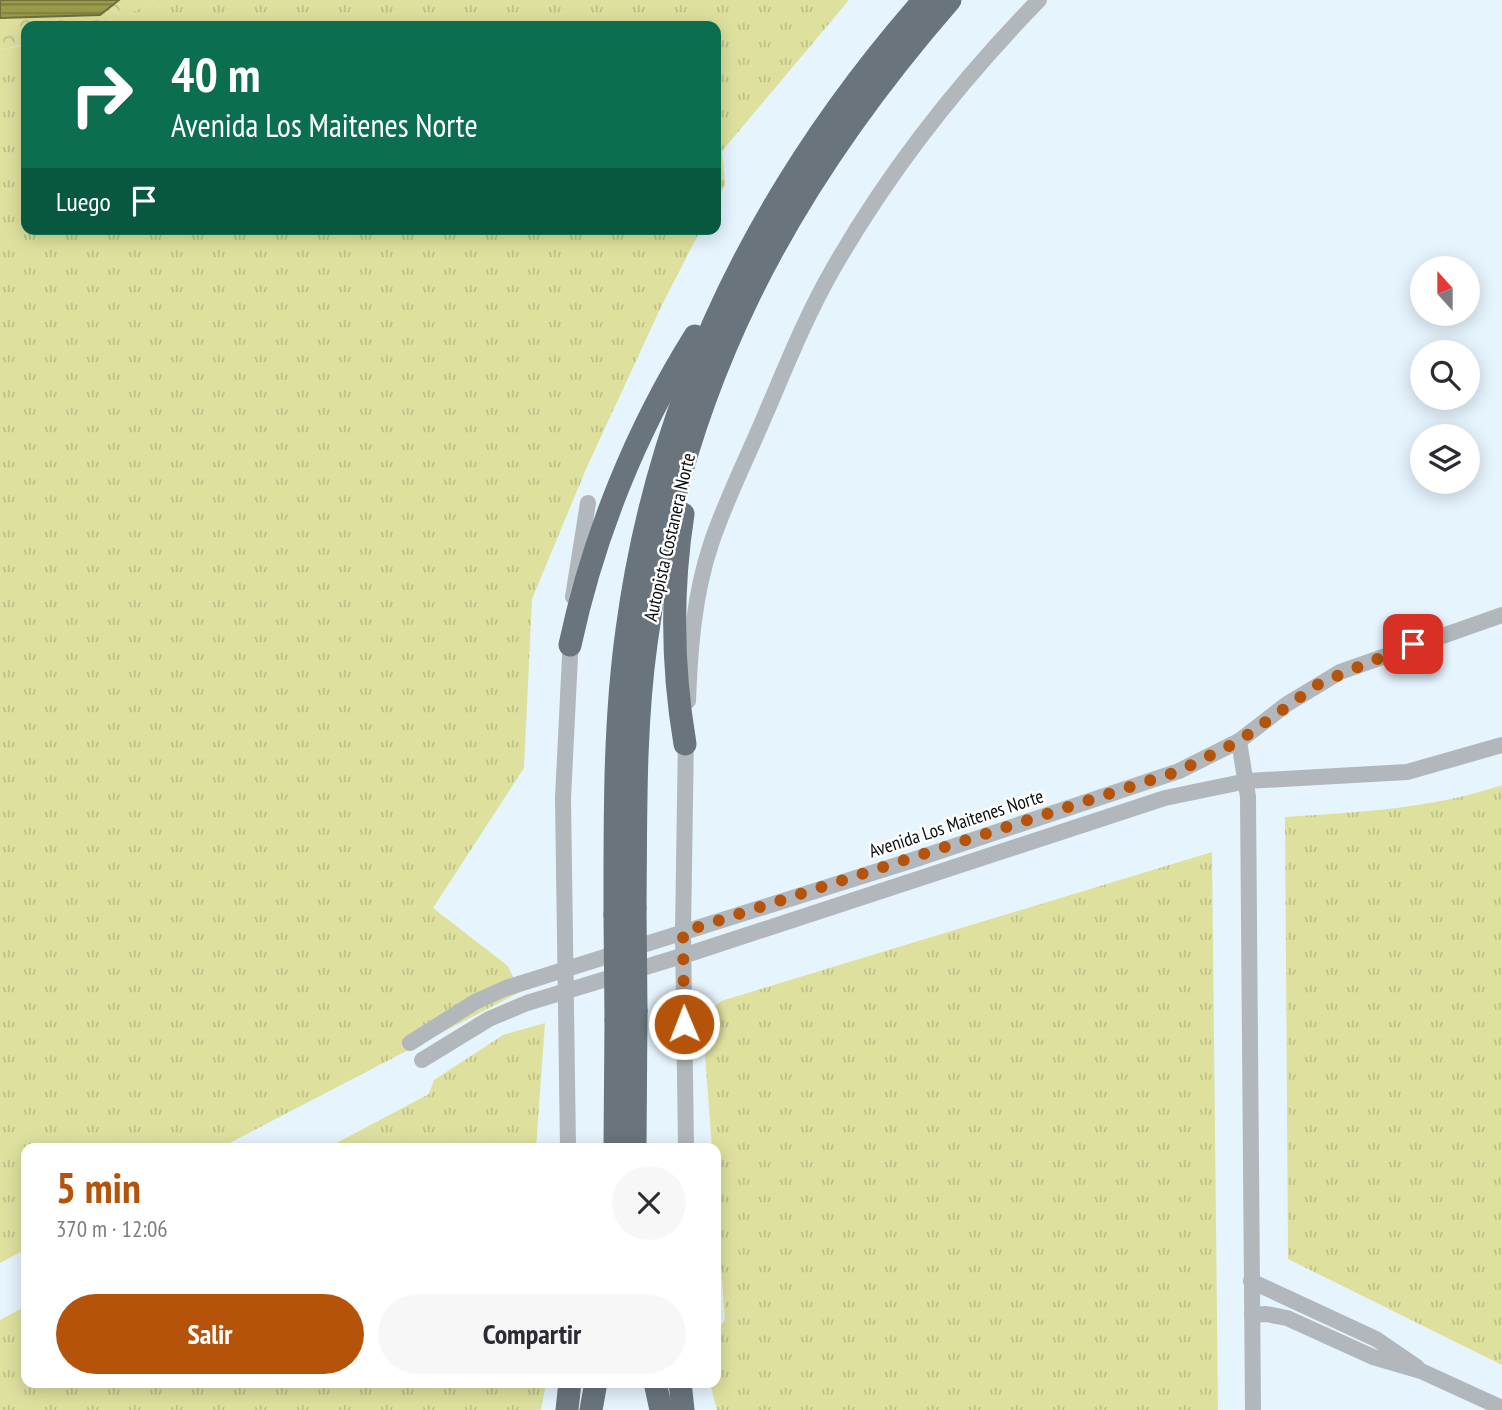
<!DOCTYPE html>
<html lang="es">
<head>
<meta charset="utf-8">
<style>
  body { margin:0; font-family:"PT Sans Narrow",sans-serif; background:#f7f7f7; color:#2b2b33; height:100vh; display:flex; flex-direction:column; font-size:26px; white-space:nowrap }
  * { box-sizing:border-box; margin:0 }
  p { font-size:23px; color:#7c7c81 }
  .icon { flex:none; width:38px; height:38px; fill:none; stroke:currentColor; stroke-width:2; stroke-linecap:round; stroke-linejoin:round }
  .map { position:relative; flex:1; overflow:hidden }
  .sheet { position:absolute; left:21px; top:1143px; width:700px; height:245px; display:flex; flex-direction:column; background:#fff; border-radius:14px; box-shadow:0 4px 18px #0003 }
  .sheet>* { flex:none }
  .hud { position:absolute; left:21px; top:21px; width:700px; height:214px; border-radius:14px; box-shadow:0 4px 18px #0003; background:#0b6e4f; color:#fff; overflow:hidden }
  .needle { width:46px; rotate:339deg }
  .controls { position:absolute; left:1410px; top:256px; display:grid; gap:14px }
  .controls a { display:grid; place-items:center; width:70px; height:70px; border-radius:50%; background:#fff; box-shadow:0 4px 18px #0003; font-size:35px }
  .pin { position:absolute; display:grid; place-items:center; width:60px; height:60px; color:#fff; margin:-30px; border-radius:14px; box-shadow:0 4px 10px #0006 }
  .me { position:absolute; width:77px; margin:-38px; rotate:359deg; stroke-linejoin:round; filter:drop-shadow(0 0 5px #0008) }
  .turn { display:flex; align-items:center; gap:24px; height:147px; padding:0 35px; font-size:32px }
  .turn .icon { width:91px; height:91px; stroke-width:2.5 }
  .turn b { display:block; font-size:49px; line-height:60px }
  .then { display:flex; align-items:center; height:66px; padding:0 35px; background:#0003; gap:14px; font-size:26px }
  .round { display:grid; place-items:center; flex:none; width:74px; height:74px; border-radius:37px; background:#f7f7f7 }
  .head { display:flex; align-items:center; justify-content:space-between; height:119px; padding:0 35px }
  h1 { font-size:42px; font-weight:800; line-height:52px; color:#b45309 }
  .button { display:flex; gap:14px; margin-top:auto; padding:14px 35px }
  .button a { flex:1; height:80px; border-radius:42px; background:#b45309; color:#fff; font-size:28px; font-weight:800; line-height:80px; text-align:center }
  .button a+a { background:#f7f7f7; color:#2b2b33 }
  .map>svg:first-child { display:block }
  .grass { fill:url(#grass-tufts) }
  .park { fill:url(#park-crowns) }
  .water { fill:url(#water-rules); stroke:#6e7139; stroke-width:2 }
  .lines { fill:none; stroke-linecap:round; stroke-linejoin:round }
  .minor { stroke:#b1b7bb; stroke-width:16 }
  .highway { stroke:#69747d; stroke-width:23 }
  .highway-bridge { stroke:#69747d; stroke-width:23 }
  .route { stroke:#b45309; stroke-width:12; stroke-dasharray:0 21.6 }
  .labels { text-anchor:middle; stroke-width:5; stroke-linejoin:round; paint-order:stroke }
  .street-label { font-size:19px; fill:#0a0e11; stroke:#fff }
</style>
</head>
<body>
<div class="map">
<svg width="1502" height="1410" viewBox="0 0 1502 1410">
  <defs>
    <pattern id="grass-tufts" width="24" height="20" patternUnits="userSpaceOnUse" patternTransform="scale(1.75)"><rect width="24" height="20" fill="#dee19e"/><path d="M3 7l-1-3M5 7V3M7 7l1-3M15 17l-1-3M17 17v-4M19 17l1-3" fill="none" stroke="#bdc087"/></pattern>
    <pattern id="park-crowns" width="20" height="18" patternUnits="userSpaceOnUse" patternTransform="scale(1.75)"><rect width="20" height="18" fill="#dee19e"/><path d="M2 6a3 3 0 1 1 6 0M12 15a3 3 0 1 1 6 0" fill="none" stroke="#bdc087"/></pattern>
    <pattern id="water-rules" width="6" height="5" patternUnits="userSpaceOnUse" patternTransform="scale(1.75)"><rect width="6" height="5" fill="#999b4a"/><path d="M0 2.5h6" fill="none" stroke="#7b7d3c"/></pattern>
  </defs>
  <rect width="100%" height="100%" fill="#e6f4fd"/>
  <g class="grass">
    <polygon points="154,0 849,0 722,151 725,184 716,202 716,26 99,26"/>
    <polygon points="26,45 26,229 701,229 661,307 586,469 532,599 524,768 433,908 508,966 520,992 220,1148 26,1148 26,1249 0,1263 0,50"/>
    <path d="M1502,785V1365L1288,1259L1285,817C1359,812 1431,809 1502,785Z"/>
    <polygon points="1212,852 1218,1410 717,1410 710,1383 716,1382 716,1334 725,1319 716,1201 716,1148 712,1148 703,1030 708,1011 721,1001"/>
    <polygon points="545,1023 536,1148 327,1148 429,1094 434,1080 503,1035"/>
    <polygon points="26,1306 26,1382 546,1383 541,1410 0,1410 0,1320"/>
  </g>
  <path class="park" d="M0,0H153C114,29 72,26 26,26V44L0,50Z"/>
  <polygon class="water" points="0,0 119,0 100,15 0,18"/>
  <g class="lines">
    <g class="minor">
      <polyline points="573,597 588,503"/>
      <path d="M688,701C690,648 694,595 711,544C726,499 748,456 766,413C787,364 807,314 833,269C890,169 959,82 1039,0"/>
      <polyline points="1239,741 1248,797 1253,1410"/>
      <polyline points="410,1043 475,1002 506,988 910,861 1179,771 1239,741 1287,704 1340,672 1502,615"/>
      <polyline points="422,1060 489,1019 527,1003 695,952 1165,798 1247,781 1407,772 1502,745"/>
      <polyline points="568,1148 563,798 571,636"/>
      <polyline points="686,1148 683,932 686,734"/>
      <polyline points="1251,1281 1376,1339 1417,1367"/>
      <polyline points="1252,1315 1266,1314 1287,1318 1373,1357 1421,1371 1502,1408"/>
    </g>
    <g class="highway">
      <path d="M683,514C671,591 672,667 685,744"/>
      <path d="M570,645C593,537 636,430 695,336"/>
      <path d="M635,908C636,820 634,731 646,644C679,389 783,192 950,0"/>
      <path d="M615,915C615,820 614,724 627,630C659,390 765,181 924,0"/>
      <polyline points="615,1148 616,1020"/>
      <polyline points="635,1148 636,1011"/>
      <polyline points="655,1382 661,1410"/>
      <polyline points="680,1382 683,1410"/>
      <polyline points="567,1410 570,1382"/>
      <polyline points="591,1410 596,1382"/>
    </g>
    <g class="highway-bridge">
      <polyline points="635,908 636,1011"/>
      <polyline points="615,915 616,1020"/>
    </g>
  </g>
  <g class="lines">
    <polyline class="route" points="684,1024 683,932 1179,771 1239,741 1320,683 1413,644"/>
  </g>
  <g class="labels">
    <g class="street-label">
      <text transform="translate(669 537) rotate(-77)" y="7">Autopista Costanera Norte</text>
      <text transform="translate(956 823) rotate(-18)" y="7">Avenida Los Maitenes Norte</text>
    </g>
  </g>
</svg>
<div class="controls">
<a><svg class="needle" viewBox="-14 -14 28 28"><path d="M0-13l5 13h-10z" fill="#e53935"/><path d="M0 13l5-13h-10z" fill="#7c7c81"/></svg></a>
<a><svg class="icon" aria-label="search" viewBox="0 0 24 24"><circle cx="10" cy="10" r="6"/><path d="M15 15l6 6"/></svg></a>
<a><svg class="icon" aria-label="layers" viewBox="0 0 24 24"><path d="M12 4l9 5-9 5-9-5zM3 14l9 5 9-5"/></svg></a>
</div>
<div class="pin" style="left:1413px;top:644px;background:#d93025"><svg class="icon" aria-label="arrive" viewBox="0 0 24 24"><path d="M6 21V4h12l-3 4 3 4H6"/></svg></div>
<svg class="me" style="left:684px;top:1024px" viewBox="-20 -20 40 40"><circle r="17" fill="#b45309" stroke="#fff" stroke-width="3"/><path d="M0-11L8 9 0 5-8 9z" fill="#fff"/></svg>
<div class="hud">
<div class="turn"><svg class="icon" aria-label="right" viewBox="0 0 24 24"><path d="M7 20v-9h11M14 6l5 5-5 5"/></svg><div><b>40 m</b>Avenida Los Maitenes Norte</div></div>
<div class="then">Luego<svg class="icon" aria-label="arrive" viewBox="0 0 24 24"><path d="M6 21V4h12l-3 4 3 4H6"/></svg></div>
</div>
<section class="sheet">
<div class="head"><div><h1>5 min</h1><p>370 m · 12:06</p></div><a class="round"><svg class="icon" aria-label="close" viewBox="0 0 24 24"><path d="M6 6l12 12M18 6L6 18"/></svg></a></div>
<div class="button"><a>Salir</a><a>Compartir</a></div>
</section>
</div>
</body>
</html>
